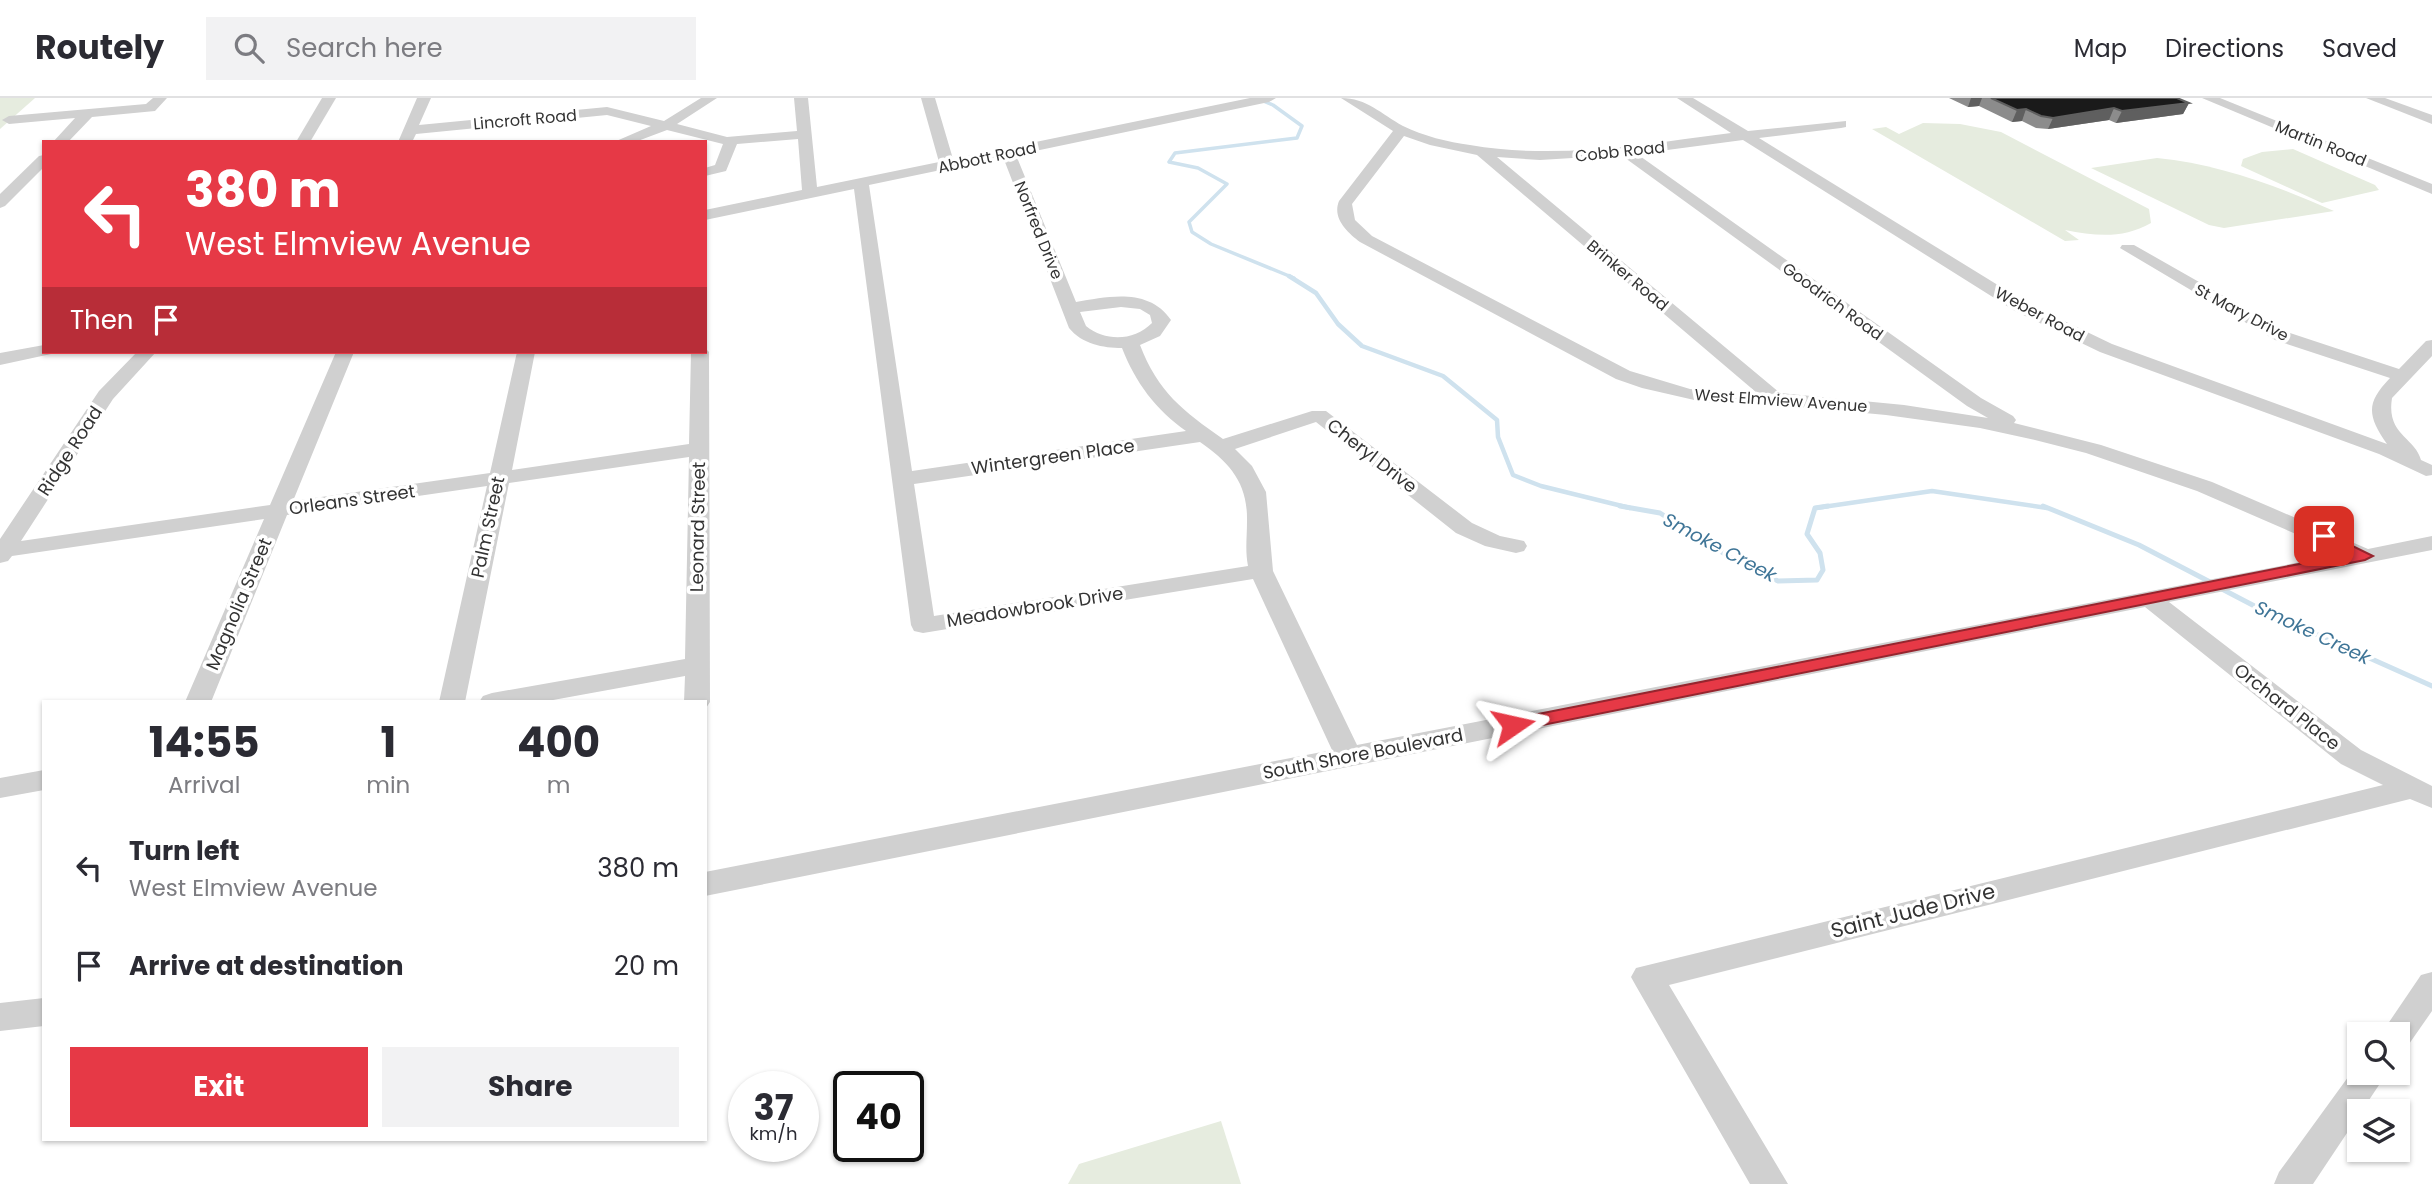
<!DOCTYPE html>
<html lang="en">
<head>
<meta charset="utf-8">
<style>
  body { margin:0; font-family:Poppins,sans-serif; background:#f2f2f3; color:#2b2b33; height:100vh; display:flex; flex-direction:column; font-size:26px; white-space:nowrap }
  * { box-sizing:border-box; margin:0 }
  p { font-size:23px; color:#7c7c81 }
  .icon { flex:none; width:38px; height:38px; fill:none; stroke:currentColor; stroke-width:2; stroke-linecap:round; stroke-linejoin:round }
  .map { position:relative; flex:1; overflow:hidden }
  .details { position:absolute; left:42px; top:602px; width:665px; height:441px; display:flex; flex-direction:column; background:#fff; border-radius:0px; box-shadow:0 2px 5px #0004 }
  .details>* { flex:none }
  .banner { position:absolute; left:42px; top:42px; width:665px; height:214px; border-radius:0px; box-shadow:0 2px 5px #0004; background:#e63946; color:#fff; overflow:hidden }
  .controls { position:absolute; left:2347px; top:924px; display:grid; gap:14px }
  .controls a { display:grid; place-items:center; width:63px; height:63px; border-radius:0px; background:#fff; box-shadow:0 2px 5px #0004; font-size:35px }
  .speed { position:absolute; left:728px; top:973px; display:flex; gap:14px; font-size:35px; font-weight:700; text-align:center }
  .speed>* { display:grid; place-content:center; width:91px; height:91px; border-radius:50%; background:#fff; box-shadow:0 2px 5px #0004; line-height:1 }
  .speed small { font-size:18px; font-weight:400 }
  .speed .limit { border:4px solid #111; border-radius:10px; background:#fff; color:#111 }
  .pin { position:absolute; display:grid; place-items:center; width:60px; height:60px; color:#fff; margin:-30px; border-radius:14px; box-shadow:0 4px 10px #0006 }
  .me { position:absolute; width:77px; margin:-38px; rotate:79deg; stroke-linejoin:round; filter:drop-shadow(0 0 5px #0008) }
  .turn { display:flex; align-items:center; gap:24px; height:147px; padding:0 28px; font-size:32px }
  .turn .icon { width:91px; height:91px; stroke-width:2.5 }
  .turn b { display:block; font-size:49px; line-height:60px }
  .then { display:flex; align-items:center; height:66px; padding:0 28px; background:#0003; gap:14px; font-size:26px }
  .eta { display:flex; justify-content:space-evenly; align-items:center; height:119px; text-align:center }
  .eta b { font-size:42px; font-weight:700; line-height:49px }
  .button { display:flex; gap:14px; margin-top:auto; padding:14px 28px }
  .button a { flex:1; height:80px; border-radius:0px; background:#e63946; color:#fff; font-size:28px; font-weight:700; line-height:80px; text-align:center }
  .button a+a { background:#f2f2f3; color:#2b2b33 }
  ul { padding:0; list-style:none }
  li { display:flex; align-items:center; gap:21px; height:98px; padding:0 28px }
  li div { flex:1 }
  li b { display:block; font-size:26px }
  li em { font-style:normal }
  header { display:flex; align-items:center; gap:42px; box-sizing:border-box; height:98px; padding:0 35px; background:#fff; border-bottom:2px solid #e1e1e2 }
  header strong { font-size:33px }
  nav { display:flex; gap:38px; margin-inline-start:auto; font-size:24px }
  .search { width:490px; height:63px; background:#f2f2f3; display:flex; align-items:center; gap:18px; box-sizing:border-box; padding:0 24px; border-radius:0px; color:#7c7c81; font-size:26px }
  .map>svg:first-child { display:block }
  .green { fill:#e6ecdf }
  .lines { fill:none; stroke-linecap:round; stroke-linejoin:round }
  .stream-far2 { stroke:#cfe2ee; stroke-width:3.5 }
  .stream-far1 { stroke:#cfe2ee; stroke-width:4.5 }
  .stream { stroke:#cfe2ee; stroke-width:5 }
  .minor { fill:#d0d0d0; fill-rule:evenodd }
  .wall { fill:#8c8c8c }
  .shaded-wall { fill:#5f5f5f }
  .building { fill:#1a1a1a; stroke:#5f5f5f; stroke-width:2 }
  .route { fill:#e63946; stroke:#96252e; stroke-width:2 }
  .labels { text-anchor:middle; stroke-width:7; stroke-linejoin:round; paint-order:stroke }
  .far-street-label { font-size:16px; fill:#333; stroke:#fff }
  .street-label { font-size:18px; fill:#333; stroke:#fff }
  .water-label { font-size:19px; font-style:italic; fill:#3f7597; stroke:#fff }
  .near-street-label { font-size:21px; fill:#333; stroke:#fff }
</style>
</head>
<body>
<header>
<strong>Routely</strong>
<div class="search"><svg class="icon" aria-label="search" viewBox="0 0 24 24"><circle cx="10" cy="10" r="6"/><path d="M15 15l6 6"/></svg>Search here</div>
<nav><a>Map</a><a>Directions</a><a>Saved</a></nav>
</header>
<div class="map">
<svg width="2432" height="1086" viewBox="0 0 2432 1086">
  <rect width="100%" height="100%" fill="#fff"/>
  <g class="green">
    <polygon points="0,0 35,0 0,31"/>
    <path d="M1923,25L1960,26L2001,34L2149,111L2151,125C2123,141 2096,138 2065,132L2079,142L2065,143L1872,31L1886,29L1899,36Z"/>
    <polygon points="2293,51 2375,87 2379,92 2322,105 2241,68 2243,61 2262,54"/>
    <path d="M2157,60C2219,66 2277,88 2334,113L2224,130L2209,127L2091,70Z"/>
    <polygon points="1221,1023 1241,1086 1068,1086 1079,1066"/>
  </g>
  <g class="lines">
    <polyline class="stream-far2" points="1256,0 1273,7 1302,28 1297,40 1175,55 1169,64 1198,70 1227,86 1189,124 1192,134 1211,146 1294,180"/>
    <g class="stream-far1">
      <polyline points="1289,178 1316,195 1338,226 1362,248 1443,278 1497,322 1498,339 1513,377 1541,388 1630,410"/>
      <polyline points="1816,410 1932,393 2047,410"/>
    </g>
    <g class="stream">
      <polyline points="1620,408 1660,415 1731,460 1778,483 1817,482 1823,472 1820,455 1807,436 1815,410 1828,408"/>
      <polyline points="2043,408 2139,447 2212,485"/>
      <polyline points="2220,490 2264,513 2432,588"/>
    </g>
    <g class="minor">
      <polygon points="153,0 167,0 155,13 92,19 68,44 53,44 75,20 9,26 2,22 9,18 146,6"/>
      <polygon points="322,0 336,0 310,44 296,44"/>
      <path d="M417,0H431L419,27L607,9L664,23L701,0H717L677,26L727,39L797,33L794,0H808L817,89L939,64L921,0H935L953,61L1250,0H1276L1269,4L1016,57L1076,204C1110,198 1149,190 1171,222L1160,238L1140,247C1158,294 1183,313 1223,341L1312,313H1326L1472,425L1500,438L1524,443L1527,448L1524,453L1516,455L1485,448L1456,435L1316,324L1235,351L1252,368L1266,394L1273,473L1357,647L2342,456L2197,393L2086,355L2035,342L1980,330L1886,317L1779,307L1703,304L1642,290L1616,281L1360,144C1347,134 1332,120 1339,103L1393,33L1341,0C1367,0 1381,16 1403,28C1423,38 1448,44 1470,47C1557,62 1645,46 1731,35L1677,0H1693L1748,33L1846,23V29L1841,30L1759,40L2027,205L2112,246L2387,346C2367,317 2366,305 2390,280L2275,242L2120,150L2122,147H2134L2287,234L2399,271L2426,243L2432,242V258L2392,300C2386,337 2415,339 2421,362L2432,367V377L2426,378L2379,356L2100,254L2015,213L1743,42L1637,56L1981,300L2013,318L2016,322L2014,325L2101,347L2212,384L2368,451L2432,438V452L2169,504L2361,652L2432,688V710L2410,701L1669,887L1788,1086H1750L1636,888L1631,879L1636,870L2383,687L2341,666L2145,509L705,798V774L1332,652L1253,481L923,535L914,533L911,527L854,91L705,122V112L802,92L798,41L737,46L726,73L705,78V70L715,67L723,46L667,32L635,44H614L651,28L607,17L416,36L412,44H398ZM1404,38L1430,47L1477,57L1757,295L1690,291L1630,273L1372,138L1355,122L1352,106ZM1621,57L1967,308L1988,320L1904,307L1780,295L1497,59L1540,62ZM1003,59L1069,230C1082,246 1103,250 1122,250C1135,284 1156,312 1186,333L912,373L869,87ZM1121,209L1140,211L1150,217L1152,225C1134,243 1106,244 1086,228L1080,214ZM1200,344C1230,365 1248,385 1247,424C1247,439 1245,453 1248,468L934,518L914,386Z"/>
      <polygon points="2202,0 2220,0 2432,86 2432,96"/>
      <polygon points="2366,0 2385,0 2432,17 2432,26"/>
      <polygon points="44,57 44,69 5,108 0,110 0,96 39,58"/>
      <polygon points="44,247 44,254 52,254 51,256 0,267 0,255"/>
      <polygon points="705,250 709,254 710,604 706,610 705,604 684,604 685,578 542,604 479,604 483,598 492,595 685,561 689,359 509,385 465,604 439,604 487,388 287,417 211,604 185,604 264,421 12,458 8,463 0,465 0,441 99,293 137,254 156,254 113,301 21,443 270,407 336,254 354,254 293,403 490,375 517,254 535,254 512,372 689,346 691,254 705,254"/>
      <polygon points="44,672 44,692 0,700 0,680"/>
      <polygon points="2432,874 2432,913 2409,946 2398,950 2398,936 2381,936 2421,877"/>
      <polygon points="44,900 44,928 0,933 0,905"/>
      <polygon points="2359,964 2359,975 2387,975 2313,1086 2274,1086 2279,1074"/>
    </g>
  </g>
  <polygon class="wall" points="1949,0 2177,0 2189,5 2183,16 2116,25 2109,22 2048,31 2036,30 2022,23 2012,24 1979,8 1968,9"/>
  <g class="shaded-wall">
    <polygon points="1971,0 1982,0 1979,8 1968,9"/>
    <polygon points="2189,5 2183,16 2116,25 2122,13"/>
    <polygon points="2114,10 2109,22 2048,31 2053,20"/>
    <polygon points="2026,11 2022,23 2012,24 2017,12"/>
  </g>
  <polygon class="building" points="1991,0 2177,0 2189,5 2122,13 2114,10 2053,20 2041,18 2026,11 2017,12"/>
  <polygon class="route" points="2324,434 2373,458 2365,462 1513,633 1505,627 1513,621 2350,456 2319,441 2317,438"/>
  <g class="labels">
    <g class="far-street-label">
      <text transform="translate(525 21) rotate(-5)" y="6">Lincroft Road</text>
      <text transform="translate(2321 45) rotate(22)" y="6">Martin Road</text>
      <text transform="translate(1620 53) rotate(-6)" y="6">Cobb Road</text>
      <text transform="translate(987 59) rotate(-12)" y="6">Abbott Road</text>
      <text transform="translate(1039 132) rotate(68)" y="6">Norfred Drive</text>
      <text transform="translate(1628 177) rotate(40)" y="6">Brinker Road</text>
      <text transform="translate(1833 203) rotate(36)" y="6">Goodrich Road</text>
      <text transform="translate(2242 214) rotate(28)" y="6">St Mary Drive</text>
      <text transform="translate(2040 216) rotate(28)" y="6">Weber Road</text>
      <text transform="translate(1781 302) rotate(4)" y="6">West Elmview Avenue</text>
    </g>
    <g class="street-label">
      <text transform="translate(70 353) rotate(-57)" y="6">Ridge Road</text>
      <text transform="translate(1372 358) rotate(38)" y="6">Cheryl Drive</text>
      <text transform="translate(1053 359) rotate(-8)" y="6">Wintergreen Place</text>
      <text transform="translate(352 402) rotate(-8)" y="6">Orleans Street</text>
      <text transform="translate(488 429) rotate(-78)" y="6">Palm Street</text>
      <text transform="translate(698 429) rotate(-89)" y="6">Leonard Street</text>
      <text transform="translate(239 506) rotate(-67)" y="6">Magnolia Street</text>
      <text transform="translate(1035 509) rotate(-9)" y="6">Meadowbrook Drive</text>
      <text transform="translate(2287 609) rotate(38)" y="6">Orchard Place</text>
      <text transform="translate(1363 656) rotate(-11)" y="6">South Shore Boulevard</text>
    </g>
    <g class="water-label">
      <text transform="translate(1720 449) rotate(28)" y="7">Smoke Creek</text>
      <text transform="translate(2313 534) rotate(25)" y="7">Smoke Creek</text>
    </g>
    <g class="near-street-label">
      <text transform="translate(1913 813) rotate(-14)" y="7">Saint Jude Drive</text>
    </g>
  </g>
</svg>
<div class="controls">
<a><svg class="icon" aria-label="search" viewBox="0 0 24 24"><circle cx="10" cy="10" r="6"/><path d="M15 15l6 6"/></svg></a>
<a><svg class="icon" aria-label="layers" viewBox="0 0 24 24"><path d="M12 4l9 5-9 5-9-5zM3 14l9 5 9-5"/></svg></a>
</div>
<div class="speed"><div>37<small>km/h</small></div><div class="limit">40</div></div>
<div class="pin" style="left:2324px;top:438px;background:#d93025"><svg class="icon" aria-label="arrive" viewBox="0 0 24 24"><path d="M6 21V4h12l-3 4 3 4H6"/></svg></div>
<svg class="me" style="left:1513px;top:627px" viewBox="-20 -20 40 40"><path d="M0-17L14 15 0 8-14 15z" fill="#e63946" stroke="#fff" stroke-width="4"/></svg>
<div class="banner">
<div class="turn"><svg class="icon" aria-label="left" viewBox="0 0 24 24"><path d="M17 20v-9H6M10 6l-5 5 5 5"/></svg><div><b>380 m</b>West Elmview Avenue</div></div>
<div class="then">Then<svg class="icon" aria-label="arrive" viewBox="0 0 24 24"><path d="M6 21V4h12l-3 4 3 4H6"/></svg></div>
</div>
<section class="details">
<div class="eta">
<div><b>14:55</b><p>Arrival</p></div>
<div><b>1</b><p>min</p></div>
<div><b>400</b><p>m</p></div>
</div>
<ul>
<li><svg class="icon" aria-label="left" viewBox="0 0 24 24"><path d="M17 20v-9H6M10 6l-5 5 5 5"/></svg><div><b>Turn left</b><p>West Elmview Avenue</p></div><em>380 m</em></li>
<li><svg class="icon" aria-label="arrive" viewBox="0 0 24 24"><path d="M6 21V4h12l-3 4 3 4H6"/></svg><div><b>Arrive at destination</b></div><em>20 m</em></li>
</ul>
<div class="button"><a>Exit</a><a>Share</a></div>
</section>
</div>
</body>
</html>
